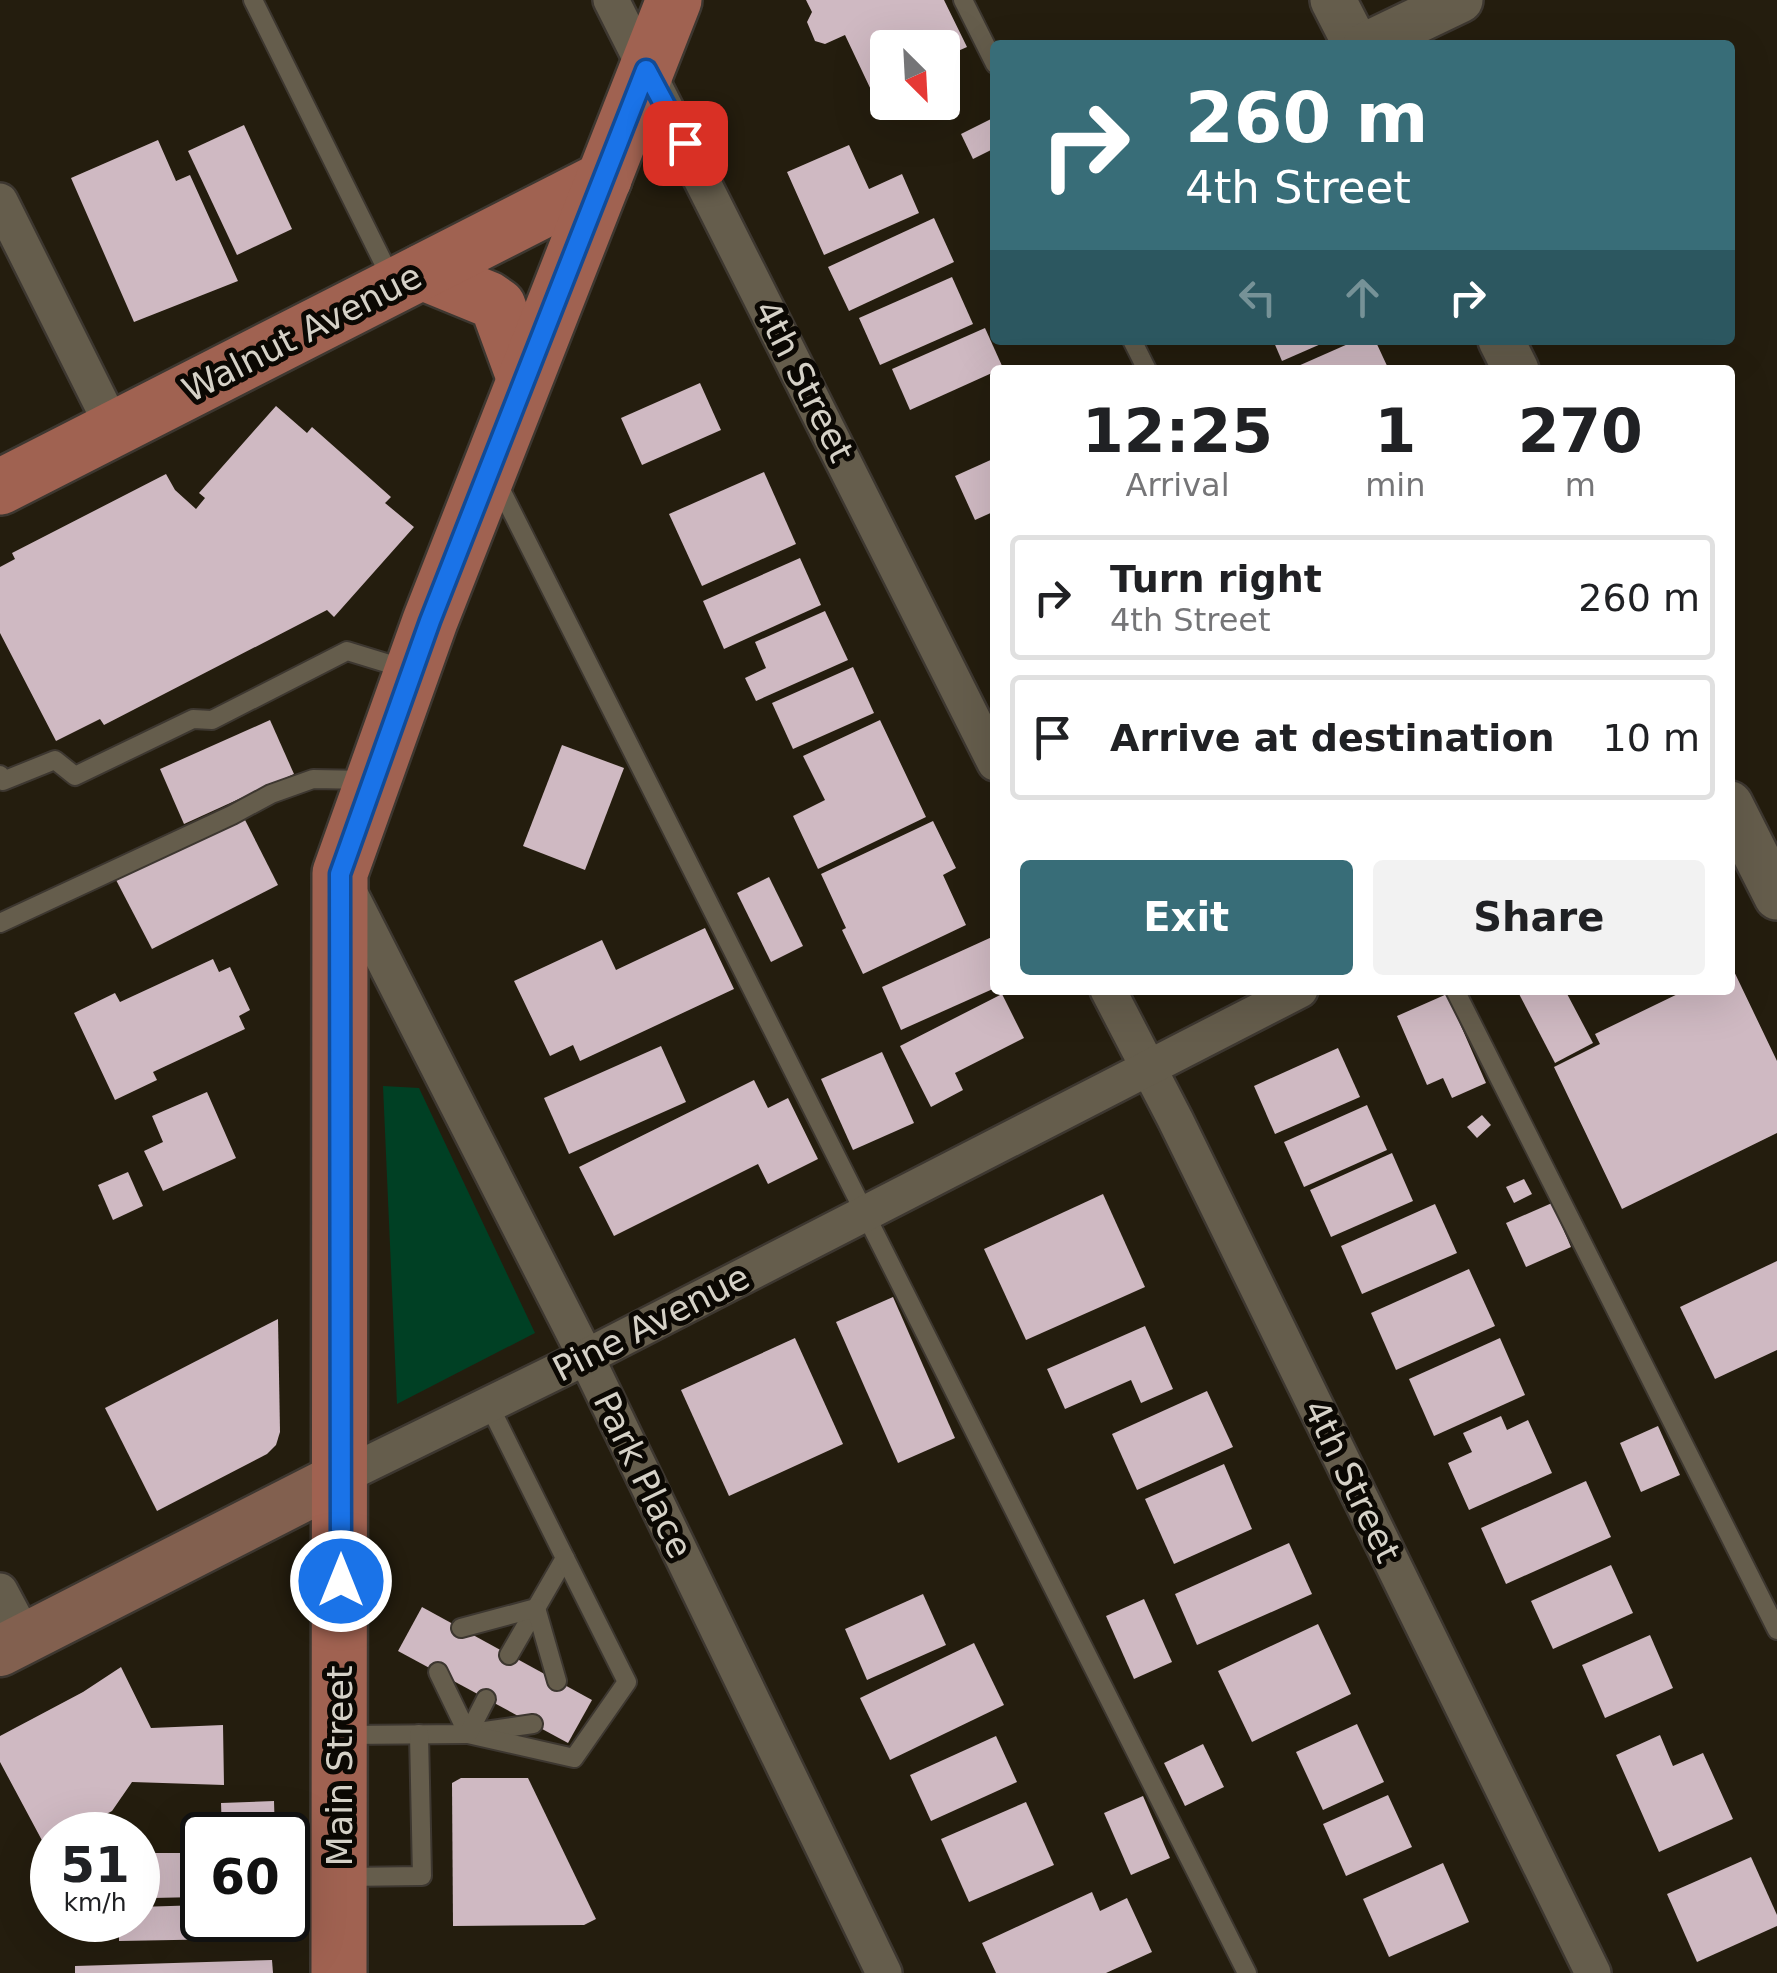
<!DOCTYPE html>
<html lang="en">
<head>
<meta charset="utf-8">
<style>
  body { margin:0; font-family:"DejaVu Sans",sans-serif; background:#f2f2f2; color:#202124; height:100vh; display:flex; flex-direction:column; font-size:38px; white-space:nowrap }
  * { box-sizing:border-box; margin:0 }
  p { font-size:32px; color:#757577 }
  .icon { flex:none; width:55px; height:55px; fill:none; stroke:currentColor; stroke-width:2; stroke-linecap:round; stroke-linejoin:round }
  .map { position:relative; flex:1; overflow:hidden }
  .side { position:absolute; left:990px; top:365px; width:745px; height:630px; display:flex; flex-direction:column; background:#fff; border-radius:10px; box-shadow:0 10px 40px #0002 }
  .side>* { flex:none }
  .top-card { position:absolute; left:990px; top:40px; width:745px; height:305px; border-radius:10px; box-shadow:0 10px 40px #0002; background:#386d78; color:#fff; overflow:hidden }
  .needle { width:65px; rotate:156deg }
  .fabs { position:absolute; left:870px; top:30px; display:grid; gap:20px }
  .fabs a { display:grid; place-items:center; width:90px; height:90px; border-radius:10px; background:#fff; box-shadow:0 10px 40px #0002; font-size:50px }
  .speed { position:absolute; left:30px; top:1812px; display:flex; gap:20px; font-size:50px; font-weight:700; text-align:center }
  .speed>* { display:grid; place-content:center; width:130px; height:130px; border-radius:50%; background:#fff; box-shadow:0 10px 40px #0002; line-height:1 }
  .speed small { font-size:25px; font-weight:400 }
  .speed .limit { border:5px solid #111; border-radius:15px; background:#fff; color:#111 }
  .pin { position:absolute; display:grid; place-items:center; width:85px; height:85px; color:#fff; margin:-42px; border-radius:20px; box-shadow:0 5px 15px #0006 }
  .me { position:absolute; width:110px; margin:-55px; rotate:0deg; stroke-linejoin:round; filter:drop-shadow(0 0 8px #0008) }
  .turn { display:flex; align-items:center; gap:35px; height:210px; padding:0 30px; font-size:45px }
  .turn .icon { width:130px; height:130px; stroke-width:2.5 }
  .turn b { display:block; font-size:70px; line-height:85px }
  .lanes { display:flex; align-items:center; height:95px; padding:0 30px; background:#0003; justify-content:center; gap:50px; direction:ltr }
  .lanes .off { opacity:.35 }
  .eta { display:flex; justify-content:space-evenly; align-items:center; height:170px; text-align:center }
  .eta b { font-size:60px; font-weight:700; line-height:70px }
  .cta { display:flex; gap:20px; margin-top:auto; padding:20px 30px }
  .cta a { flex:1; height:115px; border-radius:10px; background:#386d78; color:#fff; font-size:40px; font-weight:700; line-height:115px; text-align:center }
  .cta a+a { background:#f2f2f2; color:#202124 }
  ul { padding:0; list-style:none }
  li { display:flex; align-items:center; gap:30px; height:125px; margin:0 20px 15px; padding:0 10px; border:5px solid #e0e0e0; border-radius:10px }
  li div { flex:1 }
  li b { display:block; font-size:38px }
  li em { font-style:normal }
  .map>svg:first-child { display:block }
  .green { fill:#004024 }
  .building { fill:#cfb9c2 }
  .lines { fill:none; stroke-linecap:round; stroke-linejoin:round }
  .service-casing { stroke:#3d3730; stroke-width:22 }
  .minor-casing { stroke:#3d3730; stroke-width:40 }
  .tertiary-casing { stroke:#3d3730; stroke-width:50 }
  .secondary-casing { stroke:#3d3730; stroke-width:55 }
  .primary-casing { stroke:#3d3730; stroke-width:60 }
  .service { stroke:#655d4c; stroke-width:18 }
  .minor { stroke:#655d4c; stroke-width:35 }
  .tertiary { stroke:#655d4c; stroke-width:45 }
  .secondary { stroke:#82604f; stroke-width:50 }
  .primary { stroke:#a06251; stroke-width:55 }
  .route-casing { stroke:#114b97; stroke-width:25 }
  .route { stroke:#1a73e8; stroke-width:18 }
  .labels { text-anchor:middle; stroke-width:10; stroke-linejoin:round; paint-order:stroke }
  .street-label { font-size:35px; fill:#d5d1c7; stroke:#0b0803 }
</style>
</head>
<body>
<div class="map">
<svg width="1777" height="1973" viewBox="0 0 1777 1973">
  <rect width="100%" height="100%" fill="#241d0e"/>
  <polygon class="green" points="383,1086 419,1088 535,1333 397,1404"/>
  <g class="building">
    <polygon points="806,0 944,0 967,47 942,58 942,48 888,48 888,85 872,92 845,35 825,44 815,41 807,22 812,12"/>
    <polygon points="995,117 995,148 973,159 961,134"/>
    <polygon points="244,125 292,229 237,255 188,151"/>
    <polygon points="158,140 176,181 190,175 238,281 134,322 71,178"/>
    <polygon points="849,145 869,189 902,174 919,213 824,255 787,172"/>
    <polygon points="934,218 954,262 849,311 828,267"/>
    <polygon points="952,277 973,324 880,365 859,318"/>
    <polygon points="985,328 1003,368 910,410 892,369"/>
    <polygon points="1273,340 1330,340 1282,361"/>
    <polygon points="1357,340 1375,340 1389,370 1289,370"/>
    <polygon points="700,383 721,430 642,465 621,418"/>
    <polygon points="276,406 307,433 312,427 391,497 385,503 414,527 334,617 327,610 104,725 100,719 56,741 0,633 0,567 15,559 12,553 166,474 175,490 196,509 205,498 199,493"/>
    <polygon points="995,458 995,511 975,520 955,476"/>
    <polygon points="764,472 796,544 702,586 669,514"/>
    <polygon points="800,558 821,605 724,649 703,601"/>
    <polygon points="825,611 848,660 756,701 745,678 766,668 755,642"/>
    <polygon points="853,667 874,713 793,749 772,703"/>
    <polygon points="270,720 294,774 184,824 160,769"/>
    <polygon points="880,720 926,817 818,869 793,816 825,800 803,756"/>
    <polygon points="562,745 624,768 585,870 523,846"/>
    <polygon points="242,814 278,885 152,949 115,878"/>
    <polygon points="933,821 956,868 943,875 966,925 863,974 842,930 846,928 821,874"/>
    <polygon points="769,877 803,946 771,962 737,893"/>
    <polygon points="705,928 734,989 580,1061 573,1045 550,1056 514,981 602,940 616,970"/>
    <polygon points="992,937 995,945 995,988 901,1030 882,987"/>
    <polygon points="213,959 219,972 230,967 250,1010 239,1016 245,1029 153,1072 157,1080 115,1100 74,1013 115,993 120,1002"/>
    <polygon points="1730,963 1777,1061 1777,1133 1622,1209 1554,1067 1600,1044 1595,1034 1686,990 1730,990"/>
    <polygon points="1517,990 1565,990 1593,1043 1555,1063"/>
    <polygon points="1002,994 1024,1038 955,1073 963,1090 931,1107 900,1046"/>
    <polygon points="1447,994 1486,1083 1452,1098 1443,1078 1427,1085 1397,1016"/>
    <polygon points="661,1046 686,1102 569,1154 544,1098"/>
    <polygon points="1338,1048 1360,1097 1275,1134 1254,1086"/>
    <polygon points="882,1052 914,1123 853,1150 821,1079"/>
    <polygon points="754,1080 768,1108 788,1098 818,1159 768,1184 758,1164 614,1236 579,1167"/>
    <polygon points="207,1092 236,1158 163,1191 144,1151 163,1142 152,1116"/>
    <polygon points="1367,1105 1387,1150 1304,1187 1284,1142"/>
    <polygon points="1482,1115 1491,1125 1477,1138 1467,1127"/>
    <polygon points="1392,1153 1413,1201 1331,1237 1310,1190"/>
    <polygon points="128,1172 143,1206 113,1220 98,1185"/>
    <polygon points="1524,1179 1532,1194 1514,1203 1506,1187"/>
    <polygon points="1103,1194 1145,1287 1026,1340 984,1249"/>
    <polygon points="1552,1203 1571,1247 1526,1267 1506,1223"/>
    <polygon points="1435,1204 1457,1253 1362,1294 1341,1246"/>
    <polygon points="1777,1261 1777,1350 1715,1379 1680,1307"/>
    <polygon points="1469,1269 1495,1326 1396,1370 1371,1313"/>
    <polygon points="893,1297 955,1438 898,1463 836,1322"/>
    <polygon points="278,1319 280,1432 276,1445 267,1454 157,1511 105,1408"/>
    <polygon points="1145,1326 1173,1389 1141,1403 1131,1380 1065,1409 1047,1369"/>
    <polygon points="795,1338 843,1444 729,1496 681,1390"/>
    <polygon points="1500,1338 1525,1395 1434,1436 1409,1379"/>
    <polygon points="1207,1391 1233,1447 1137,1490 1112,1434"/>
    <polygon points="1501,1416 1507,1430 1528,1420 1552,1473 1469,1510 1448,1463 1472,1452 1463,1433"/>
    <polygon points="1658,1426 1680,1475 1641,1492 1620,1443"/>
    <polygon points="1224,1464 1252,1529 1174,1564 1145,1499"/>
    <polygon points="1586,1481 1611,1537 1506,1584 1481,1528"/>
    <polygon points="1289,1543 1312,1594 1197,1645 1175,1594"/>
    <polygon points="1611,1565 1633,1613 1553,1649 1531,1601"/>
    <polygon points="923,1594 946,1645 867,1680 845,1629"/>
    <polygon points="1144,1599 1172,1662 1134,1679 1106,1616"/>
    <polygon points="422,1607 592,1700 568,1743 398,1651"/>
    <polygon points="1318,1624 1351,1694 1252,1742 1218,1671"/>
    <polygon points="1650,1635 1673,1688 1605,1718 1582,1665"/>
    <polygon points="974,1643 1004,1705 890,1760 860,1698"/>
    <polygon points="121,1667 151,1728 223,1725 224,1785 132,1782 112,1811 66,1835 52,1835 52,1842 45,1846 0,1762 0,1736 83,1692"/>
    <polygon points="1357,1724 1384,1782 1323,1810 1296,1752"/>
    <polygon points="1660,1735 1673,1766 1703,1753 1733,1819 1659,1852 1616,1755"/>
    <polygon points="996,1736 1017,1782 931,1821 910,1775"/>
    <polygon points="1203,1744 1224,1787 1185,1806 1164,1763"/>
    <polygon points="461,1778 528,1778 596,1919 584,1925 453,1926 452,1783"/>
    <polygon points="1388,1795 1412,1847 1346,1876 1323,1824"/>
    <polygon points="1143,1796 1170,1858 1131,1875 1104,1813"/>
    <polygon points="274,1801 275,1835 222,1835 221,1803"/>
    <polygon points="1026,1802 1054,1865 969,1902 941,1839"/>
    <polygon points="152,1853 202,1853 199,1897 152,1898"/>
    <polygon points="1751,1857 1777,1915 1777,1926 1697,1962 1667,1894"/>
    <polygon points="1443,1863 1469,1922 1389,1957 1363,1899"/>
    <polygon points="1092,1892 1100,1911 1127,1898 1152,1952 1106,1973 996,1973 982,1943"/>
    <polygon points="202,1905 202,1920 277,1920 277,1938 119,1941 119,1920 138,1920 138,1907"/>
    <polygon points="272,1960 273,1973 75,1973 75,1966"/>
  </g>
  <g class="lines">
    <g class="service-casing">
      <g id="service">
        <polyline points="253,0 393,282"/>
        <polyline points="963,0 995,64"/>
        <polyline points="1132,340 1147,370"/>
        <polyline points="497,482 1247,1973"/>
        <polyline points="0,775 3,781 55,760 75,776 193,719 212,720 347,651 409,670"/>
        <polyline points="0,923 232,815 271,794 313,779 367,780"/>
        <polyline points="1455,990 1777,1630"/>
        <polyline points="489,1405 565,1558 509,1655"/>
        <polyline points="461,1628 536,1608 557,1681"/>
        <polyline points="438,1672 468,1734"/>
        <polyline points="478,1732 533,1724"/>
        <polyline points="468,1734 574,1758 627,1682 565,1558"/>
        <polyline points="342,1735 468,1734 486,1699"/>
        <polyline points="345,1877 422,1876 419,1734"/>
      </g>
    </g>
    <g class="minor-casing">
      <g id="minor">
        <polyline points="611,0 995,763"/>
        <polyline points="0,201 114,429"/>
        <polyline points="347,888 586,1357 884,1973"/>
        <polyline points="1108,990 1175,1119 1593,1973"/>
        <polyline points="341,1477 586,1357 1300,990"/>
        <polyline points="0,1591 25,1638"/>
      </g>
    </g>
    <g class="tertiary-casing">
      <g id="tertiary">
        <polyline points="1333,0 1356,45"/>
        <polyline points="1366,45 1460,0"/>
        <polyline points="1501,340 1516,370"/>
        <polyline points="1730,804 1777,897"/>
      </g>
    </g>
    <g class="secondary-casing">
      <polyline id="secondary" points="0,1651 341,1477"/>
    </g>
    <g class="primary-casing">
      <g id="primary">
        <polyline points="422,272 488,299 498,306 524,377"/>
        <polyline points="0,487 604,179"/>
        <polyline points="339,1973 340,873 430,621 674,0"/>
      </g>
    </g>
    <use href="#service" class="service"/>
    <use href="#minor" class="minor"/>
    <use href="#tertiary" class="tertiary"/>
    <use href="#secondary" class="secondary"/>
    <use href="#primary" class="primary"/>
  </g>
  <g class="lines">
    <g class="route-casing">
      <polyline id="route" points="341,1581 340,874 430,621 646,70 685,143"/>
    </g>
    <use href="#route" class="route"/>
  </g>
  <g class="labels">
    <g class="street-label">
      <text transform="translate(302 333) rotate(-27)" y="12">Walnut Avenue</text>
      <text transform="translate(804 381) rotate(63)" y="12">4th Street</text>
      <text transform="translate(651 1323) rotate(-27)" y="12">Pine Avenue</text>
      <text transform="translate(643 1475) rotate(64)" y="12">Park Place</text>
      <text transform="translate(1352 1481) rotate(64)" y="12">4th Street</text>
      <text transform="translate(340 1766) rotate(-90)" y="12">Main Street</text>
    </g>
  </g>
</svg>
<div class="fabs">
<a><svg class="needle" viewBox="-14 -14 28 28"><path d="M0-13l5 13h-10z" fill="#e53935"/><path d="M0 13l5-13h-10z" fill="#757577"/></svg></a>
</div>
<div class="speed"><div>51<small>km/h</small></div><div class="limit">60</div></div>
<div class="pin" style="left:685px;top:143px;background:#d93025"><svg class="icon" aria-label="arrive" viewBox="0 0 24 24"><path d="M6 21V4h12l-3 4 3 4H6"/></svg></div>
<svg class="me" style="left:341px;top:1581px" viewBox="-20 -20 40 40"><circle r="17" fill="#1a73e8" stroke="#fff" stroke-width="3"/><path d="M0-11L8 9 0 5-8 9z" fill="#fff"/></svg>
<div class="top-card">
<div class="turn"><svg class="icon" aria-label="right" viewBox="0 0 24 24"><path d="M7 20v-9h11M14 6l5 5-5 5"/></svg><div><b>260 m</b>4th Street</div></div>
<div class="lanes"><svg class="icon off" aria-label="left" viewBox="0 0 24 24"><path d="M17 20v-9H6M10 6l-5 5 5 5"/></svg><svg class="icon off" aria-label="ahead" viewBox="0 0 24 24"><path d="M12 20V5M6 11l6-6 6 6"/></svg><svg class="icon" aria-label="right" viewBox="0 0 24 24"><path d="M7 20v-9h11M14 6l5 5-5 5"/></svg></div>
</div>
<section class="side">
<div class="eta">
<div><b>12:25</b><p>Arrival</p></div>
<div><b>1</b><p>min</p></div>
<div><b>270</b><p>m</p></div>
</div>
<ul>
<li><svg class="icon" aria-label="right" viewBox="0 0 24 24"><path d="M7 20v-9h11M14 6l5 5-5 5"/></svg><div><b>Turn right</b><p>4th Street</p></div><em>260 m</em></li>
<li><svg class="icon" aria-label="arrive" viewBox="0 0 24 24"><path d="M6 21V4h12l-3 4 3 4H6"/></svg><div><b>Arrive at destination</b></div><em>10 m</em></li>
</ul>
<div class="cta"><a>Exit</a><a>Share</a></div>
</section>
</div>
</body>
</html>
